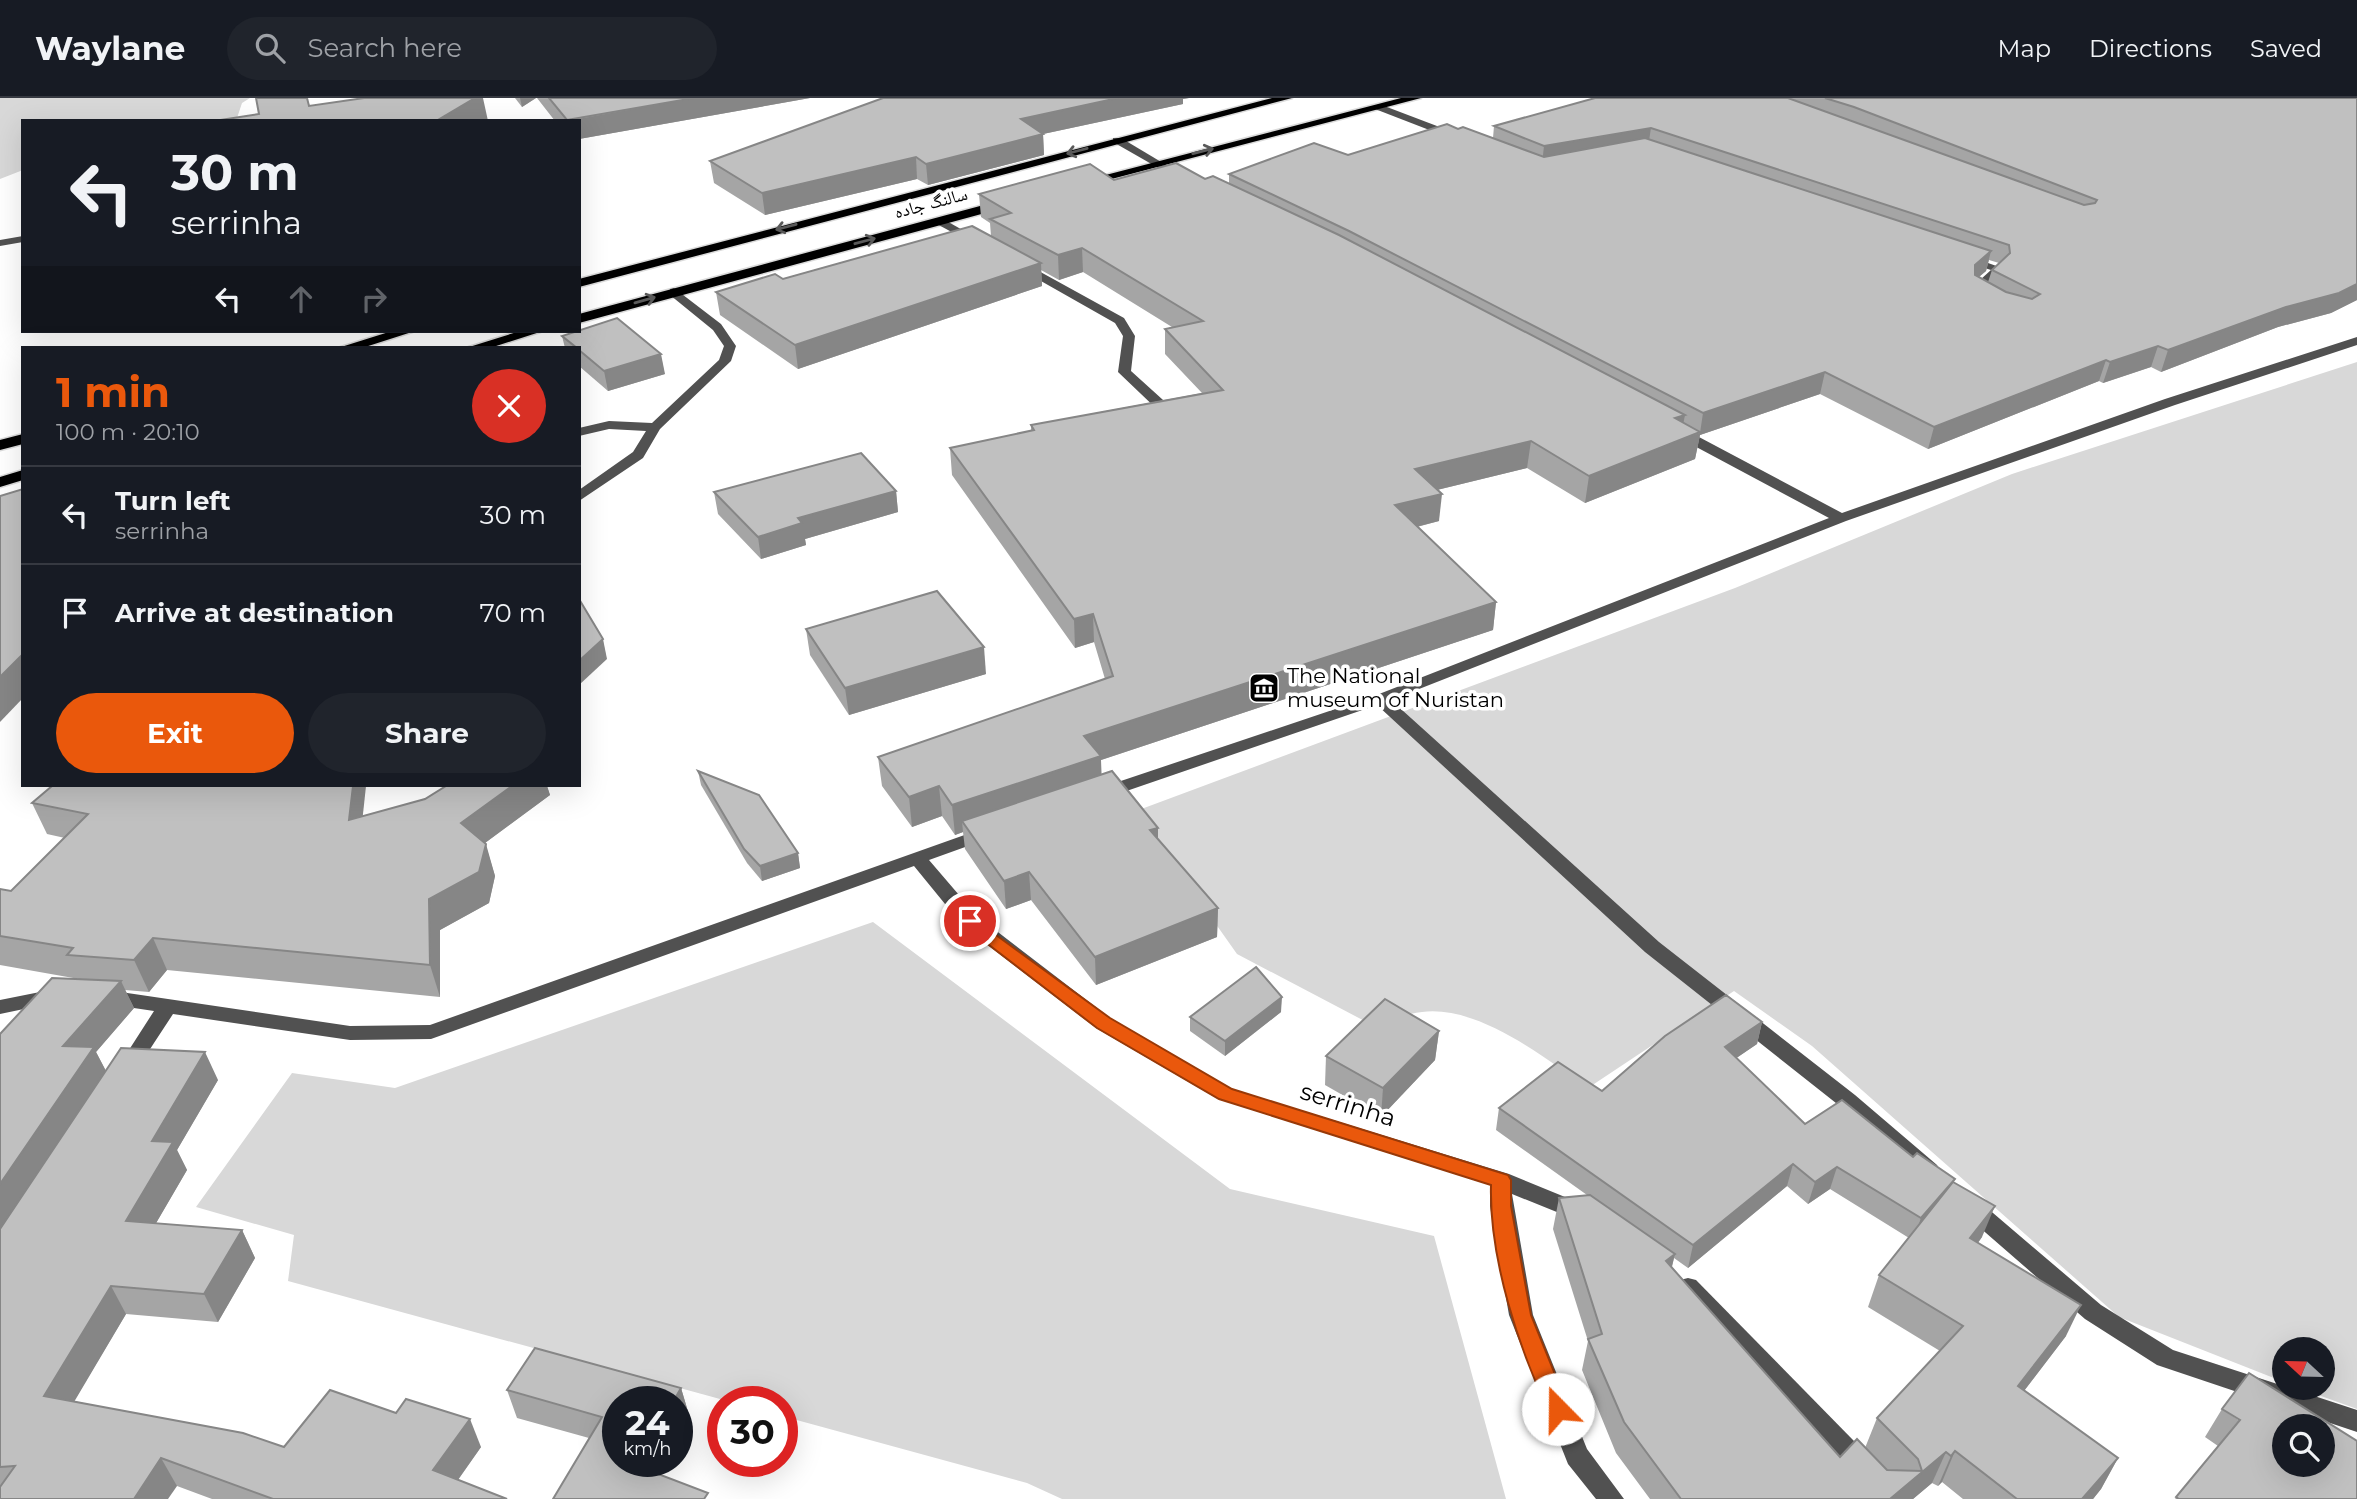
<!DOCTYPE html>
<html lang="en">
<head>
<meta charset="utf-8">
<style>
  body { margin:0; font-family:Montserrat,"Noto Naskh Arabic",sans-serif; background:#20242c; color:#f1f3f6; height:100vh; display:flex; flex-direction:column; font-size:26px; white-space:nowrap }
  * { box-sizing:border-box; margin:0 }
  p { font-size:23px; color:#9ea1a6 }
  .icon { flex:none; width:38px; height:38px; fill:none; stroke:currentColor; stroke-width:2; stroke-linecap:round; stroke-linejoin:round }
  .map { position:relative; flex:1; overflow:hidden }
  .drawer { position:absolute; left:21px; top:248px; width:560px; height:441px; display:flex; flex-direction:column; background:#171b24; border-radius:0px; box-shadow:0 7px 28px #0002 }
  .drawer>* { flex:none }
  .top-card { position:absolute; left:21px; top:21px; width:560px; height:214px; border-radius:0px; box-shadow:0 7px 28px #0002; background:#171b24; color:#f1f3f6; overflow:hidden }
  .needle { width:46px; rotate:292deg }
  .fabs { position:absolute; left:2272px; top:1239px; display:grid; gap:14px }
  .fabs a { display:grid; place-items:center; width:63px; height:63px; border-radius:50%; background:#171b24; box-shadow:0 7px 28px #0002; font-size:35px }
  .speed { position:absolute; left:602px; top:1288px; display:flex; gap:14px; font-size:35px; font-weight:700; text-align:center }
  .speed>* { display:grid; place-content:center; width:91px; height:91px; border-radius:50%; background:#171b24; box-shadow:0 7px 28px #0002; line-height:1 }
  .speed small { font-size:18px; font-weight:400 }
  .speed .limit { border:10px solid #d22; background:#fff; color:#111 }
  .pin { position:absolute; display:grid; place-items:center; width:60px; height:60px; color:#fff; margin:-30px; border:4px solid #fff; border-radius:50%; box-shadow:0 2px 7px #0007 }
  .me { position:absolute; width:77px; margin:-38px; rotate:338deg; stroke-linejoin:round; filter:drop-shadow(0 0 5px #0008) }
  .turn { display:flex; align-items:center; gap:24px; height:147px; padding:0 35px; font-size:32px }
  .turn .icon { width:91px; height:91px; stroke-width:2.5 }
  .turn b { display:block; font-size:49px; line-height:60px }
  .lanes { display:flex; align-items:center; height:66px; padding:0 35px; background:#0003; justify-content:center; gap:35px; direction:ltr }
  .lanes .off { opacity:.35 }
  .round { display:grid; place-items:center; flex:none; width:74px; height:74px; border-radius:37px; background:#20242c }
  .head { display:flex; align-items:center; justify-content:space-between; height:119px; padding:0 35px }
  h1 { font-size:42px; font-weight:700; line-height:52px; color:#ea580c }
  .primary-button { display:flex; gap:14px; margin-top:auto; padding:14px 35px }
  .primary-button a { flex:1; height:80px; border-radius:42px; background:#ea580c; color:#fff; font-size:28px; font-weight:700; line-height:80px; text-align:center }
  .primary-button a+a { background:#20242c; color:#f1f3f6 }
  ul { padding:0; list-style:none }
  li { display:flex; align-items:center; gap:21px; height:98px; padding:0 35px; border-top:2px solid #363941 }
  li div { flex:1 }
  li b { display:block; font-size:26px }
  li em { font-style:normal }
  header { display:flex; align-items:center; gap:42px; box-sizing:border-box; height:98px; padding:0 35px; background:#171b24; border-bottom:2px solid #363941 }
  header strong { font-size:33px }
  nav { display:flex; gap:38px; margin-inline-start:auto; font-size:24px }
  .search { width:490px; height:63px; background:#20242c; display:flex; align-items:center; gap:18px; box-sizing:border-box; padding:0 24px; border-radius:38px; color:#9ea1a6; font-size:26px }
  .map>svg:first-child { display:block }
  .green { fill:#d8d8d8 }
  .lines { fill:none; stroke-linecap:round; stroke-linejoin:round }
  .highway-casing { stroke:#dbdbdb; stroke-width:3 }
  .minor { fill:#515151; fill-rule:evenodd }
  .highway { fill:#000; fill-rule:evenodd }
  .wall { fill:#a5a5a5; fill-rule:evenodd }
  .shaded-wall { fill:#868686 }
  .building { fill:#c0c0c0; stroke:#868686; stroke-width:2; fill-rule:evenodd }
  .oneway { stroke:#595959 }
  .route { fill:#ea580c; stroke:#983908; stroke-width:2 }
  .labels { text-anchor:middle; stroke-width:7; stroke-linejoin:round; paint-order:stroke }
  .far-street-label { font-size:18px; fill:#000; stroke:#fff }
  .poi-label { font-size:21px; fill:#000; stroke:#fff; text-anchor:start }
  .near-street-label { font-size:24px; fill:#000; stroke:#fff }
</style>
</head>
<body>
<header>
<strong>Waylane</strong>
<div class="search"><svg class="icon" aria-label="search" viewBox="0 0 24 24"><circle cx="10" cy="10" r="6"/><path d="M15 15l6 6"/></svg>Search here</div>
<nav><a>Map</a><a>Directions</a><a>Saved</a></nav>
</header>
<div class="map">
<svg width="2357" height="1401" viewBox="0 0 2357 1401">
  <rect width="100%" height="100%" fill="#fff"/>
  <g class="green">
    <polygon points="0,0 250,0 242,5 236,23 23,23 23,72 0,81"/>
    <path d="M2357,264V1311L2299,1290H2322V1251H2284V1284L2119,1219L1812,948L1734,893L1588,990C1545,960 1479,907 1422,914C1407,915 1390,924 1376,929L1237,856L1136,713L1735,490L2012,376Z"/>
    <polygon points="873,824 1230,1091 1434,1138 1506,1401 1062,1401 1027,1385 782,1318 782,1304 731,1304 288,1183 294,1137 196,1109 292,975 395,990"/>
  </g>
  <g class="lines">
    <g class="highway-casing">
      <g id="highway">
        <polygon points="1272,0 1292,0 579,189 579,181"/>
        <polygon points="1401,0 1421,0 1081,89 1075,85"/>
        <polygon points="1006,101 1013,105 1011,108 579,225 579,216"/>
        <polygon points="392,233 415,233 362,250 338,250"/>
        <polygon points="520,233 543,233 490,250 466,250"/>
        <polygon points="23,336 23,346 0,352 0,342"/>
        <polygon points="23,372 23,382 0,389 0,379"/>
      </g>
    </g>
    <g class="minor">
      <polygon points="1379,6 1458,36 1459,38 1450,40 1375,11 1374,9"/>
      <polygon points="1113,40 1121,40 1178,74 1169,76 1113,44"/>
      <polygon points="935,121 943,121 982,143 972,145 935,125"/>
      <polygon points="23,138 23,144 0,148 0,142"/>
      <polygon points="1963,159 1971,159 2005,171 1982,192 1987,197 1985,200 1977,200 1969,192 1991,172 1963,163"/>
      <polygon points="1018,166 1026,166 1124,220 1135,238 1131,273 1173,311 1173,317 1163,317 1118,274 1123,238 1115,225 1018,170"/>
      <polygon points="674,190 721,226 736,248 731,263 660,331 643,360 579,403 579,392 633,354 646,333 609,331 579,338 579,330 609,323 652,325 719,262 724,248 713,232 670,197 670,191"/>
      <polygon points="2357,239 2357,247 2175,307 1846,423 1391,602 1659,844 1855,997 1937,1067 1940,1073 1937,1079 1929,1081 1921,1079 1841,1009 1645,854 1377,607 1109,699 1103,700 1094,695 1097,691 1374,598 1829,420 1672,336 1672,330 1682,330 1842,415 2165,301"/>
      <polygon points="987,729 996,735 993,739 929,762 977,818 1110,920 1232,991 1509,1076 1587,1108 1590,1114 1587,1120 1579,1123 1512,1096 1533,1217 1587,1351 1624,1401 1596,1401 1568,1366 1509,1217 1490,1108 1490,1087 1218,1001 1096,930 963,828 914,768 431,941 350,942 173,916 135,974 128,977 121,974 118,969 154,913 107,906 100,904 97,899 100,894 107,892 350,928 430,927"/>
      <polygon points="55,891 62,893 65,898 62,903 0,916 0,902"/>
      <polygon points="1971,1100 1979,1103 2101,1207 2173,1252 2357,1312 2357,1334 2157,1267 2085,1221 1963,1115 1960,1109 1963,1103"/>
      <polygon points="1688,1180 1696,1182 1903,1393 1907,1401 1877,1401 1680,1196 1677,1189 1680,1182"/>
    </g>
    <use href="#highway" class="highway"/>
  </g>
  <g class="wall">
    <polygon points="515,0 536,0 522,9"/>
    <polygon points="537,0 810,0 579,41 579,23 555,23"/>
    <polygon points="883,0 1189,0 1183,1 1183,6 1043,36 1044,57 928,87 917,81 765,117 714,85 710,63"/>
    <path d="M1595,0H2357V202L2331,215L2278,229L2161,274L2151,269L2103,285L2099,283L1928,351L1820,296L1700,337L1695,361L1585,405L1527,370L1437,392L1439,423L1417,429L1496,504L1493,532L1101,662V676L1158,730V741L1218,810L1217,839L1096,887L1031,802L1006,811L965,751L963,734L955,737L942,718L912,729L882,688L878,659L1105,581L1094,544L1075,550L952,377L950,350L1031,333V327L1202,295L1165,256V231L1172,229L1083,174L1059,182L1041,172L1042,188L798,271L720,217L716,194L991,138L990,125L981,119L979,96L1114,82L1205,81L1229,85V76L1348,57L1458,31L1493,40L1494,28ZM1989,162L1999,165L1992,172L1988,184L1979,179L1986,173Z"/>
    <polygon points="562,238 665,276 608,293 579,268 579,250 565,250"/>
    <polygon points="896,393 898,414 805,441 806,447 761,461 718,416 714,394"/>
    <polygon points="806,531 986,576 849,617 810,557"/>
    <polygon points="698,673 798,755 800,770 762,783 747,765 701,687"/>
    <polygon points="446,688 547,688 550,697 485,745 495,778 489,805 440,832 440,899 167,872 149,894 125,892 134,910 96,954 106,973 218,982 177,1052 187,1072 156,1125 242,1132 255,1160 218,1224 126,1216 74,1303 284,1349 481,1349 458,1382 507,1401 212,1401 177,1388 0,1401 0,936 79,881 0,867 0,791 11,793 65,740 47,736 32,705 363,718 425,701"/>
    <polygon points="1281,914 1225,958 1190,933 1190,919"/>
    <path d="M1762,924L1757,946L1736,960L1805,1026L1913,1059L1953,1084L1982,1139L1978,1145L2066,1238L2024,1293L2118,1360L2101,1391L2093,1401H1963L1942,1384L1938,1388L1932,1385L1913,1401H1650L1616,1355L1582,1272L1588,1243L1553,1131L1559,1100L1587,1097L1496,1032L1499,1010L1602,993ZM1787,1088L1808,1106L1830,1091L1909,1140L1879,1177L1868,1209L1940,1253L1877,1320L1865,1350L1840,1359L1672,1169L1674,1160L1688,1170Z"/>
    <polygon points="1439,933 1435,962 1381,1019 1325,987 1326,958"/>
    <polygon points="681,1290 689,1317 656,1375 553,1401 589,1340 517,1320 507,1292"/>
    <polygon points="2222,1311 2357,1401 2175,1401 2218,1348 2205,1339"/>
  </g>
  <g class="shaded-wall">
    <polygon points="475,0 483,0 488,23 436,23"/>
    <polygon points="520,0 536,0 522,9"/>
    <polygon points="694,0 810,0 579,41 579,23 567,23"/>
    <polygon points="1118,0 1189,0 1183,1 1183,6 1043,36 1044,57 928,87 926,66 1021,21"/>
    <polygon points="1651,30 1648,49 1542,66 1544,48"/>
    <polygon points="916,59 917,81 765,117 762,95"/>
    <polygon points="1082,150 1083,174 1059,182 1058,157"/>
    <polygon points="1991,153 1986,173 1969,187 1975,167"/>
    <polygon points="1041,165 1042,188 798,271 795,247"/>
    <polygon points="2357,186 2357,202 2331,215 2278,229 2161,274 2168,252 2286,209"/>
    <polygon points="2158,248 2151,269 2103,285 2110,264"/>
    <polygon points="661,256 665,276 608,293 604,273"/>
    <polygon points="2106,262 2099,283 1928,351 1934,329"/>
    <polygon points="1825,274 1820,296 1700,337 1695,361 1585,405 1589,378 1675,320 1685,317 1680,342 1700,335 1703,315"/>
    <polygon points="1531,343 1527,370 1412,398 1415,371"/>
    <polygon points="896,393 898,414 805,441 806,447 761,461 758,439 798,420"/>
    <polygon points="1442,396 1439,423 1392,435 1395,407"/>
    <polygon points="1496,504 1493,532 1101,662 1102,687 962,723 963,734 955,737 952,707 1084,638"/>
    <polygon points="1093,516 1094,544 1075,550 1074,521"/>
    <polygon points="603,541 607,561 579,587 579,563"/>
    <polygon points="984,549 986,576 849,617 845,590"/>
    <polygon points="23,556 23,600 0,624 0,579"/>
    <polygon points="353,688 366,688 359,753 349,722"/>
    <polygon points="512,688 547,688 550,697 470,756 461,725"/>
    <polygon points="939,688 942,718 912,729 909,699"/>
    <polygon points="1158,730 1158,757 1150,732"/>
    <polygon points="486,746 495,778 489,805 440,832 440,899 430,867 429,801"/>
    <polygon points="798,755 800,770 762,783 760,768"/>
    <polygon points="1029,774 1031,802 1006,811 1004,783"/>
    <polygon points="1218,810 1217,839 1096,887 1095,859"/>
    <polygon points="153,840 167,872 149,894 134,862"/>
    <polygon points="121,883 134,910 96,954 108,977 0,1138 0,1086 63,948"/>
    <polygon points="1282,899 1281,914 1225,958 1225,943"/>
    <polygon points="1762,924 1757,946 1719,972 1725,949"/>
    <polygon points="1439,933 1435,962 1381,1019 1383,990"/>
    <polygon points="205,954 218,982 177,1052 187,1072 141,1151 126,1123 152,1043"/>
    <polygon points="1793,1066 1787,1088 1688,1170 1693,1147"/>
    <polygon points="1837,1069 1830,1091 1808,1106 1815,1084"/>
    <polygon points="1955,1081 1946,1104 1913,1142 1921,1120"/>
    <polygon points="1995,1108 1982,1139 1958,1171 1970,1140"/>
    <polygon points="242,1132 255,1160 218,1224 204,1196"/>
    <polygon points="1675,1156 1667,1187 1666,1163"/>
    <polygon points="111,1188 126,1216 61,1326 44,1298"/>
    <polygon points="2081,1207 2066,1238 2004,1319 2018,1288"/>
    <polygon points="681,1290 689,1317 677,1338 677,1304 673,1304"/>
    <polygon points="470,1321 481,1349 445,1400 433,1372"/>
    <polygon points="1955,1353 1942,1384 1938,1388 1951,1358"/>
    <polygon points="1946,1354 1932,1385 1913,1401 1890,1401"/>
    <polygon points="161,1360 177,1388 168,1401 134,1401"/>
    <polygon points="2118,1360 2101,1391 2093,1401 2082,1401"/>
    <polygon points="639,1363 663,1363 645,1395 637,1368"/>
  </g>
  <g class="building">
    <polygon points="256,0 307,0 309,8 364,0 475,0 436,23 214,23 259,16"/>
    <polygon points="549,0 694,0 567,22"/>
    <polygon points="883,0 1118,0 1021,21 1043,36 926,66 916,59 762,95 710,63"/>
    <polygon points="1595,0 1788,0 2084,107 2095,105 2097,102 1854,9 1825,0 2357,0 2357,186 2339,195 2286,209 2168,252 2158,248 2110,264 2106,262 1934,329 1825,274 1703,315 1349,133 1229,76 1314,45 1348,57 1447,26 1458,31 1463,29 1544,59 1645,40 1991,153 1975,167 1975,177 2006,194 2032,201 2040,196 1992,172 2010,155 2009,147 1651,30 1544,48 1494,28"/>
    <polygon points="1176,65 1205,81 1213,78 1339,137 1685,317 1675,320 1700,334 1589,378 1531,343 1415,371 1442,396 1395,407 1496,504 1084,638 1101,658 952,707 939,688 909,699 878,659 1113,578 1093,516 1074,521 950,350 1034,332 1031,327 1223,292 1165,231 1203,223 1082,150 1058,157 990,121 1011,115 979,96 1090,66 1114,82"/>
    <polygon points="972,128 1041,165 795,247 716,194 775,176 783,181"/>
    <polygon points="617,220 661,256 604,273 579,252 579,250 577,250 562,238"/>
    <polygon points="861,355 896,393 798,420 802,425 758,439 714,394"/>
    <polygon points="23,391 23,556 0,579 0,398"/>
    <polygon points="937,493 984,549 845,590 806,531"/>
    <polygon points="579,501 603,541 579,563"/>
    <polygon points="698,673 759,697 798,755 760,768 744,751"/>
    <polygon points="1112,673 1158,730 1150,732 1218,810 1095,859 1029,774 1004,783 962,723"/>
    <polygon points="52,688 353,688 349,722 425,701 446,688 512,688 461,725 486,746 479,774 429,801 430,867 153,840 134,862 67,857 73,850 0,838 0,791 11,793 88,716 32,705"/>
    <polygon points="1256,869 1282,899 1225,943 1190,919"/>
    <polygon points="52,880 121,883 63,948 94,949 0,1086 0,936"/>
    <polygon points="1726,897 1762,924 1725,949 1805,1026 1842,1002 1913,1059 1917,1055 1955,1081 1921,1120 1837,1069 1815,1084 1793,1066 1693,1147 1499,1010 1558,964 1602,993 1665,938"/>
    <polygon points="1385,901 1439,933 1383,990 1326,958"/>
    <polygon points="121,950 205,954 152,1043 173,1044 126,1123 242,1132 204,1196 111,1188 44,1298 243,1335 284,1349 330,1292 396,1315 406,1301 470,1321 433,1372 507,1401 273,1401 161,1360 134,1401 0,1401 0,1389 15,1368 0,1369 0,1131"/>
    <polygon points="1953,1084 1995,1108 1970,1140 2081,1207 2018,1288 2118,1360 2082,1401 2017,1401 1955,1353 1951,1358 1946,1354 1890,1401 1681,1401 1624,1324 1588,1241 1602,1236 1559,1100 1590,1097 1675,1156 1666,1163 1840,1359 1857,1341 1887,1372 1922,1373 1918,1361 1877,1320 1963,1228 1879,1177"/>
    <polygon points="535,1250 681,1290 673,1304 618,1304 618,1363 639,1363 637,1368 708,1395 704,1401 553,1401 602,1319 507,1292"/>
    <path d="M2249,1275L2357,1343V1401H2179L2176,1399L2240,1322L2222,1311ZM2284,1328H2322V1367H2284Z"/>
  </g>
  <defs><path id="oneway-shaft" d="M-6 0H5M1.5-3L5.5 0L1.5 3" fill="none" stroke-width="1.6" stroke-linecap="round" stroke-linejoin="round" transform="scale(1.75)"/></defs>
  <g class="oneway">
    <use href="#oneway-shaft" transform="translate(1077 53) rotate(165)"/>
    <use href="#oneway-shaft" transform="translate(1203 53) rotate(-14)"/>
    <use href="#oneway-shaft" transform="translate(786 129) rotate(165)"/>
    <use href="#oneway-shaft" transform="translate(865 143) rotate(-15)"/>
    <use href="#oneway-shaft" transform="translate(645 202) rotate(-16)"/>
  </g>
  <path class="route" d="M970,818L1110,920L1232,991L1508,1077L1511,1082V1108L1531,1217L1569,1311L1566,1318L1558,1321L1551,1318C1519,1252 1489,1161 1491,1087L1219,1001L1097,930L963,827L961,823L963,819Z"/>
  <defs>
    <g id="museum-square" transform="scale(1.575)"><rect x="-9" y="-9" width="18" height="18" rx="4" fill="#000" stroke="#fff"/><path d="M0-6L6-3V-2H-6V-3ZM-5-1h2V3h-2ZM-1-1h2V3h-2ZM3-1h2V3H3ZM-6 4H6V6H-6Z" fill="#fff"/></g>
  </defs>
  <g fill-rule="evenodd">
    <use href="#museum-square" x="1264" y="590"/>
  </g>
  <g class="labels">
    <g class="far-street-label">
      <text transform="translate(931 105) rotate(-15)" y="6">سالنگ جاده</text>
    </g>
    <g class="poi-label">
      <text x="1287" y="585">The National<tspan x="1287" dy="24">museum of Nuristan</tspan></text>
    </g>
    <g class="near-street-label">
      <text transform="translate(1348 1007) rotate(17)" y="8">serrinha</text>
    </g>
  </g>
</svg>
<div class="fabs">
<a><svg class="needle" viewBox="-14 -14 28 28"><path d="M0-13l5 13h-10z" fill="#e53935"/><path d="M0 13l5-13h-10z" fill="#9ea1a6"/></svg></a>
<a><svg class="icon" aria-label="search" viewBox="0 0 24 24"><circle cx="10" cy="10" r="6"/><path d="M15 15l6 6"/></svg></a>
</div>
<div class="speed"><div>24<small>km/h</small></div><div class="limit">30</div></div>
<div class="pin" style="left:970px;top:823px;background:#d93025"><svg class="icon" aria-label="arrive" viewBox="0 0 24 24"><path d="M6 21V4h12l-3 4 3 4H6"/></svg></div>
<svg class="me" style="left:1558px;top:1311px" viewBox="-20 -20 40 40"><circle r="19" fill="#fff"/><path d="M0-13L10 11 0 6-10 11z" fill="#ea580c"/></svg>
<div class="top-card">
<div class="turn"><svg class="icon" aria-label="left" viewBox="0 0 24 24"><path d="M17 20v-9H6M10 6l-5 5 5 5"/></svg><div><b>30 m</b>serrinha</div></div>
<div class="lanes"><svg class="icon" aria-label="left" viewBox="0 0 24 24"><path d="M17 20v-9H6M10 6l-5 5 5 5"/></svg><svg class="icon off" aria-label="ahead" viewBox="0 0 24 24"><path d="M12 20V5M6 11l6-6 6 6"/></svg><svg class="icon off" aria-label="right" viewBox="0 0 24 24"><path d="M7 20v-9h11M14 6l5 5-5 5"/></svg></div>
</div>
<section class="drawer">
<div class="head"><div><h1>1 min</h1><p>100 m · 20:10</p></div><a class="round" style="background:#d93025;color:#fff"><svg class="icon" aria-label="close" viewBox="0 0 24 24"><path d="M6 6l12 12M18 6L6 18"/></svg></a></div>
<ul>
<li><svg class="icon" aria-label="left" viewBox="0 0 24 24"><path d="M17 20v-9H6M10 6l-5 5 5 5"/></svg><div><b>Turn left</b><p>serrinha</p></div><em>30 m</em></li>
<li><svg class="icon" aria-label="arrive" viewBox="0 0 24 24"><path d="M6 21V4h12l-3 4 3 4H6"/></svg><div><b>Arrive at destination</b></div><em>70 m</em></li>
</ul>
<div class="primary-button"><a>Exit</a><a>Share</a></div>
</section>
</div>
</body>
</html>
